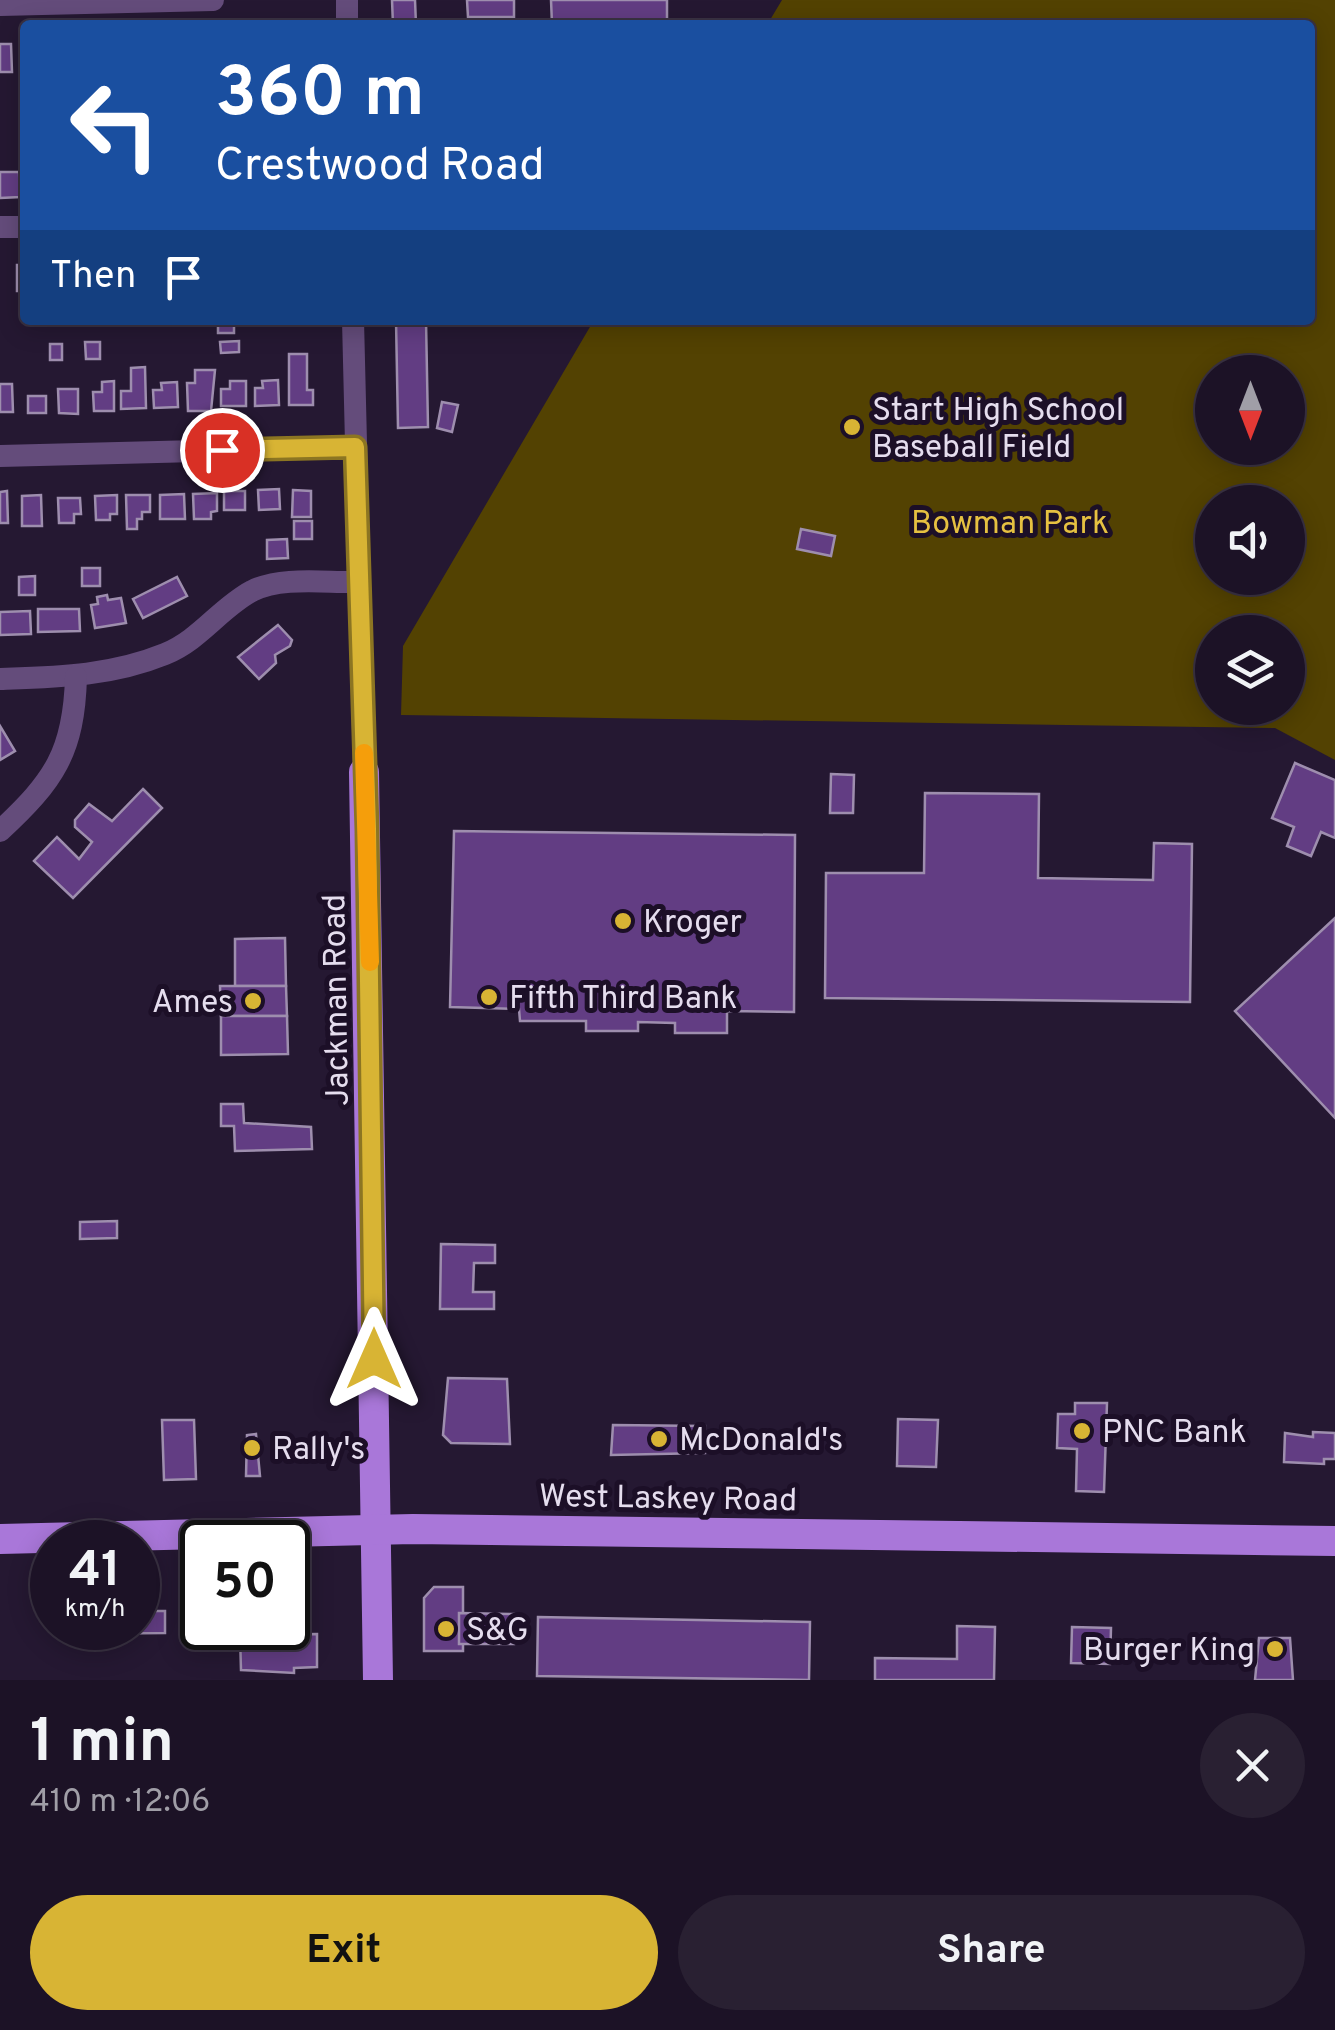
<!DOCTYPE html>
<html lang="en">
<head>
<meta charset="utf-8">
<style>
  body { margin:0; font-family:Overpass,sans-serif; background:#292032; color:#f1f3f6; height:100vh; display:flex; flex-direction:column; font-size:38px; white-space:nowrap }
  * { box-sizing:border-box; margin:0 }
  p { font-size:32px; color:#a09ea7 }
  .icon { flex:none; width:55px; height:55px; fill:none; stroke:currentColor; stroke-width:2; stroke-linecap:round; stroke-linejoin:round }
  .map { position:relative; height:1680px; overflow:hidden }
  .details { display:flex; flex-direction:column; background:#1c1226; flex:1 }
  .details>* { flex:none }
  .hud { position:absolute; left:20px; top:20px; width:1295px; height:305px; border-radius:10px; box-shadow:0 5px 25px #0003,0 0 0 2px #3a3243; background:#1a4fa0; color:#fff; overflow:hidden }
  .needle { width:65px; rotate:180deg }
  .fabs { position:absolute; left:1195px; top:355px; display:grid; gap:20px }
  .fabs a { display:grid; place-items:center; width:110px; height:110px; border-radius:50%; background:#1c1226; box-shadow:0 5px 25px #0003,0 0 0 2px #3a3243; font-size:50px }
  .speed { position:absolute; left:30px; top:1520px; display:flex; gap:20px; font-size:50px; font-weight:700; text-align:center }
  .speed>* { display:grid; place-content:center; width:130px; height:130px; border-radius:50%; background:#1c1226; box-shadow:0 5px 25px #0003,0 0 0 2px #3a3243; line-height:1 }
  .speed small { font-size:25px; font-weight:400 }
  .speed .limit { border:5px solid #111; border-radius:15px; background:#fff; color:#111 }
  .pin { position:absolute; display:grid; place-items:center; width:85px; height:85px; color:#fff; margin:-42px; border:5px solid #fff; border-radius:50%; box-shadow:0 2px 10px #0007 }
  .me { position:absolute; width:110px; margin:-55px; rotate:0deg; stroke-linejoin:round; filter:drop-shadow(0 0 8px #0008) }
  .turn { display:flex; align-items:center; gap:35px; height:210px; padding:0 30px; font-size:45px }
  .turn .icon { width:130px; height:130px; stroke-width:2.5 }
  .turn b { display:block; font-size:70px; line-height:85px }
  .then { display:flex; align-items:center; height:95px; padding:0 30px; background:#0003; gap:20px; font-size:38px }
  .round { display:grid; place-items:center; flex:none; width:105px; height:105px; border-radius:52px; background:#292032 }
  .head { display:flex; align-items:center; justify-content:space-between; height:170px; padding:0 30px }
  h1 { font-size:60px; font-weight:700; line-height:75px }
  .action { display:flex; gap:20px; margin-top:auto; padding:20px 30px }
  .action a { flex:1; height:115px; border-radius:60px; background:#d8b434; color:#111; font-size:40px; font-weight:700; line-height:115px; text-align:center }
  .action a+a { background:#292032; color:#f1f3f6 }
  .map>svg:first-child { display:block }
  .green { fill:#534202; fill-rule:evenodd }
  .building { fill:#623d83; stroke:#9e8eae; stroke-width:2.5 }
  .lines { fill:none; stroke-linecap:round; stroke-linejoin:round }
  .minor { stroke:#644c7b; stroke-width:22 }
  .major { stroke:#a977d9; stroke-width:30 }
  .route-casing { stroke:#8c7522; stroke-width:25 }
  .route { stroke:#d8b434; stroke-width:18 }
  .slow { stroke:#f59e0b; stroke-width:18 }
  .poi-dot { fill:#d8b434; stroke:#1c0f27; stroke-width:4 }
  .labels { text-anchor:middle; stroke-width:10; stroke-linejoin:round; paint-order:stroke }
  .poi-label { font-size:32px; fill:#e5ddee; stroke:#1c0f27; text-anchor:start }
  .park-label { font-size:32px; fill:#e6c141; stroke:#1c0f27 }
  .street-label { font-size:32px; fill:#e5ddee; stroke:#1c0f27 }
</style>
</head>
<body>
<div class="map">
<svg width="1335" height="1680" viewBox="0 0 1335 1680">
  <rect width="100%" height="100%" fill="#251832"/>
  <path class="green" d="M782,0H1335V760L1275,728L401,715L403,646L594,320H1310V25H767ZM1212,372H1288V448H1212ZM1212,502H1288V578H1212ZM1212,632H1288V708H1212Z"/>
  <g class="building">
    <polygon points="392,0 415,0 416,25 393,25"/>
    <polygon points="467,0 514,0 514,17 468,17"/>
    <polygon points="551,0 667,0 667,22 552,24"/>
    <polygon points="0,44 11,44 12,72 0,72"/>
    <polygon points="0,172 19,172 20,197 0,198"/>
    <rect x="17" y="265" width="8" height="26"/>
    <rect x="218" y="320" width="16" height="13"/>
    <polygon points="396,320 426,320 428,427 398,428"/>
    <polygon points="239,341 239,352 221,353 220,342"/>
    <polygon points="85,342 100,342 100,359 86,359"/>
    <rect x="50" y="344" width="12" height="16"/>
    <polygon points="289,354 307,354 307,390 313,390 313,405 289,405"/>
    <polygon points="145,367 146,408 121,409 121,391 131,391 131,368"/>
    <polygon points="195,370 215,370 211,411 188,411 187,383 195,383"/>
    <polygon points="278,380 279,405 255,406 255,388 263,388 262,381"/>
    <polygon points="114,381 114,411 94,411 93,392 102,392 102,382"/>
    <polygon points="230,381 246,381 246,406 221,406 221,389 230,389"/>
    <polygon points="177,382 178,407 154,408 153,390 162,390 161,383"/>
    <polygon points="0,384 12,384 13,412 0,412"/>
    <polygon points="58,389 78,389 78,414 59,413"/>
    <rect x="28" y="396" width="18" height="17"/>
    <polygon points="442,402 458,405 452,432 437,428"/>
    <polygon points="279,489 280,509 259,510 258,490"/>
    <polygon points="293,490 311,491 311,517 292,517"/>
    <polygon points="7,491 8,523 0,523 0,492"/>
    <rect x="224" y="491" width="21" height="19"/>
    <polygon points="217,493 217,511 211,512 211,519 194,519 193,494"/>
    <polygon points="184,494 185,519 160,519 160,495"/>
    <polygon points="41,495 42,526 22,526 22,496"/>
    <polygon points="117,495 117,514 110,514 110,520 96,520 95,496"/>
    <polygon points="126,495 150,495 150,512 142,512 142,519 137,519 137,529 127,529"/>
    <polygon points="58,498 80,498 81,514 74,514 74,523 59,523"/>
    <rect x="294" y="521" width="18" height="18"/>
    <polygon points="801,529 835,536 831,556 797,549"/>
    <polygon points="287,539 288,558 267,559 267,540"/>
    <rect x="82" y="568" width="18" height="18"/>
    <polygon points="35,576 35,595 19,595 19,577"/>
    <polygon points="177,577 187,596 143,618 133,599"/>
    <polygon points="107,595 108,600 121,598 126,623 95,628 91,605 98,604 97,597"/>
    <polygon points="38,609 79,609 80,631 38,632"/>
    <polygon points="30,611 31,634 0,635 0,612"/>
    <polygon points="278,625 292,640 290,646 275,655 276,663 259,679 238,657"/>
    <polygon points="0,726 15,751 0,760"/>
    <polygon points="1295,763 1335,780 1335,838 1321,832 1311,856 1287,846 1294,827 1272,818"/>
    <polygon points="831,774 854,775 853,813 830,813"/>
    <polygon points="143,789 162,808 73,898 34,861 57,837 79,859 92,842 75,827 75,820 89,804 112,821"/>
    <polygon points="925,793 1039,794 1038,878 1153,880 1154,843 1192,844 1190,1002 825,998 826,873 924,873"/>
    <polygon points="454,831 795,835 794,1012 727,1011 727,1033 675,1033 675,1023 638,1022 638,1031 586,1031 586,1021 520,1021 519,1009 450,1007"/>
    <polygon points="1335,918 1335,1118 1235,1011"/>
    <polygon points="285,938 286,986 235,986 235,939"/>
    <polygon points="220,986 286,986 287,1016 221,1016"/>
    <polygon points="221,1016 287,1016 288,1054 221,1055"/>
    <polygon points="221,1104 243,1104 244,1123 311,1127 312,1149 235,1151 234,1126 221,1126"/>
    <polygon points="117,1221 117,1238 80,1239 80,1222"/>
    <polygon points="441,1244 495,1245 495,1263 474,1263 473,1292 494,1292 494,1309 440,1309"/>
    <polygon points="448,1378 507,1379 510,1444 451,1443 443,1435"/>
    <polygon points="1075,1403 1107,1403 1104,1492 1076,1491 1077,1449 1057,1448 1058,1414 1075,1414"/>
    <polygon points="898,1419 938,1420 936,1467 897,1466"/>
    <polygon points="162,1420 194,1420 196,1479 164,1480"/>
    <polygon points="613,1425 705,1426 705,1453 611,1455"/>
    <polygon points="1313,1432 1335,1433 1335,1459 1324,1459 1324,1464 1284,1462 1285,1433 1313,1437"/>
    <polygon points="256,1434 260,1476 246,1476 247,1435"/>
    <polygon points="434,1587 463,1587 463,1651 424,1651 424,1598"/>
    <polygon points="138,1611 165,1611 165,1633 67,1634 67,1628 138,1628"/>
    <polygon points="459,1613 514,1614 514,1644 459,1644"/>
    <polygon points="538,1617 810,1622 809,1680 537,1676"/>
    <polygon points="957,1626 995,1627 994,1680 875,1680 875,1658 957,1659"/>
    <polygon points="1072,1627 1111,1628 1110,1664 1071,1663"/>
    <polygon points="317,1634 317,1667 294,1668 294,1673 241,1670 240,1635"/>
    <polygon points="1259,1638 1290,1638 1293,1680 1255,1680"/>
  </g>
  <g class="lines">
    <g class="minor">
      <polyline points="347,0 347,25"/>
      <polyline points="0,5 213,0"/>
      <polyline points="0,227 25,227"/>
      <polyline points="353,320 364,772"/>
      <polyline points="0,456 355,447"/>
      <path d="M0,679C58,677 111,676 165,654C200,640 220,608 252,591C282,576 326,583 358,582"/>
      <path d="M0,831C54,781 74,752 76,677"/>
    </g>
    <g class="major">
      <polyline points="364,772 378,1680"/>
      <polyline points="0,1539 413,1529 1335,1541"/>
    </g>
  </g>
  <g class="lines">
    <g class="route-casing">
      <polyline id="route" points="222,450 355,447 367,829 374,1359"/>
    </g>
    <use href="#route" class="route"/>
    <polyline class="slow" points="364,753 370,962"/>
  </g>
  <g class="poi-dot">
    <circle cx="852" cy="427" r="10"/>
    <circle cx="623" cy="921" r="10"/>
    <circle cx="489" cy="997" r="10"/>
    <circle cx="253" cy="1001" r="10"/>
    <circle cx="1082" cy="1431" r="10"/>
    <circle cx="659" cy="1439" r="10"/>
    <circle cx="252" cy="1448" r="10"/>
    <circle cx="446" cy="1629" r="10"/>
    <circle cx="1275" cy="1649" r="10"/>
  </g>
  <g class="labels">
    <g class="poi-label">
      <text x="872" y="420">Start High School<tspan x="872" dy="37">Baseball Field</tspan></text>
      <text x="643" y="932">Kroger</text>
      <text x="509" y="1008">Fifth Third Bank</text>
      <text x="233" y="1012" text-anchor="end">Ames</text>
      <text x="1102" y="1442">PNC Bank</text>
      <text x="679" y="1450">McDonald's</text>
      <text x="272" y="1459">Rally's</text>
      <text x="466" y="1640">S&amp;G</text>
      <text x="1255" y="1660" text-anchor="end">Burger King</text>
    </g>
    <g class="park-label">
      <text x="1010" y="533">Bowman Park</text>
    </g>
    <g class="street-label">
      <text transform="translate(335 1000) rotate(-91)" y="11">Jackman Road</text>
      <text transform="translate(668 1497) rotate(1)" y="11">West Laskey Road</text>
    </g>
  </g>
</svg>
<div class="fabs">
<a><svg class="needle" viewBox="-14 -14 28 28"><path d="M0-13l5 13h-10z" fill="#e53935"/><path d="M0 13l5-13h-10z" fill="#a09ea7"/></svg></a>
<a><svg class="icon" aria-label="sound" viewBox="0 0 24 24"><path d="M4 9h4l5-4v14l-5-4H4zM17 9q2 3 0 6"/></svg></a>
<a><svg class="icon" aria-label="layers" viewBox="0 0 24 24"><path d="M12 4l9 5-9 5-9-5zM3 14l9 5 9-5"/></svg></a>
</div>
<div class="speed"><div>41<small>km/h</small></div><div class="limit">50</div></div>
<div class="pin" style="left:222px;top:450px;background:#d93025"><svg class="icon" aria-label="arrive" viewBox="0 0 24 24"><path d="M6 21V4h12l-3 4 3 4H6"/></svg></div>
<svg class="me" style="left:374px;top:1359px" viewBox="-20 -20 40 40"><path d="M0-17L14 15 0 8-14 15z" fill="#d8b434" stroke="#fff" stroke-width="4"/></svg>
<div class="hud">
<div class="turn"><svg class="icon" aria-label="left" viewBox="0 0 24 24"><path d="M17 20v-9H6M10 6l-5 5 5 5"/></svg><div><b>360 m</b>Crestwood Road</div></div>
<div class="then">Then<svg class="icon" aria-label="arrive" viewBox="0 0 24 24"><path d="M6 21V4h12l-3 4 3 4H6"/></svg></div>
</div>
</div>
<section class="details">
<div class="head"><div><h1>1 min</h1><p>410 m · 12:06</p></div><a class="round"><svg class="icon" aria-label="close" viewBox="0 0 24 24"><path d="M6 6l12 12M18 6L6 18"/></svg></a></div>
<div class="action"><a>Exit</a><a>Share</a></div>
</section>
</body>
</html>
